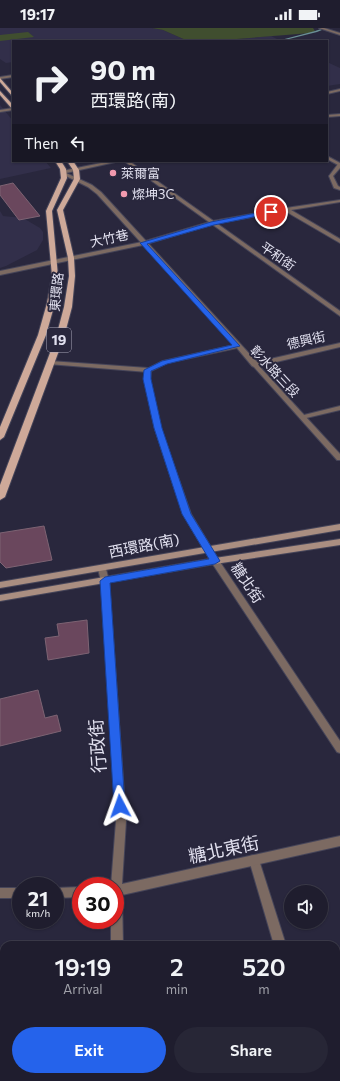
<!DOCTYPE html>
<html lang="en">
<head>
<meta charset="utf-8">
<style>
  body { margin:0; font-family:Commissioner,"Noto Sans TC",sans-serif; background:#272636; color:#f1f3f6; height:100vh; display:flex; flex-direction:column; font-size:15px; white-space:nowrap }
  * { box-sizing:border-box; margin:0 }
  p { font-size:13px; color:#a1a2aa }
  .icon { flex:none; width:22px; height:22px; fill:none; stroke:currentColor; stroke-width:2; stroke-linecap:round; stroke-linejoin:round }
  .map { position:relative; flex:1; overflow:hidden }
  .side { position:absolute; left:0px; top:913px; width:340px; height:140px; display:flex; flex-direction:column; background:#1f1d2e; border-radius:12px 12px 0 0; box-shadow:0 1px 3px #0004,0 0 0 1px #3c3b4a }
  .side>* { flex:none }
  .top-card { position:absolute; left:12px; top:12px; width:316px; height:122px; border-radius:0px; box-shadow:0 1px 3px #0004,0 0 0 1px #3c3b4a; background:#1f1d2e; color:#f1f3f6; overflow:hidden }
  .tools { position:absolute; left:284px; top:857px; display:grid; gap:8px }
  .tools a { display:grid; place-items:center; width:44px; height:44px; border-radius:50%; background:#1f1d2e; box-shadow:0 1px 3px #0004,0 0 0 1px #3c3b4a; font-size:20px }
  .speed { position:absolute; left:12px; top:849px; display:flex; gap:8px; font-size:20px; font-weight:700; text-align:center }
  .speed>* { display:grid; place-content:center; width:52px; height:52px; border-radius:50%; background:#1f1d2e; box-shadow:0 1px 3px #0004,0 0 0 1px #3c3b4a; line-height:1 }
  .speed small { font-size:10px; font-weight:400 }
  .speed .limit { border:6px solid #d22; background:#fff; color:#111 }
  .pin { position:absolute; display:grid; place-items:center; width:34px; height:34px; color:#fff; margin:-17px; border:2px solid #fff; border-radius:50%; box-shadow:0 1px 4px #0007 }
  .me { position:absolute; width:44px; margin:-22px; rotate:356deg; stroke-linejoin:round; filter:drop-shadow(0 0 3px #0008) }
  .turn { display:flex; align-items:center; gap:14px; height:84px; padding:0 12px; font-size:18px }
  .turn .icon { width:52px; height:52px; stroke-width:2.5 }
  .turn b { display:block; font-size:28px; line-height:34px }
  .then { display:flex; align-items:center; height:38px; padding:0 12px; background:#0003; gap:8px; font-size:15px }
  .eta { display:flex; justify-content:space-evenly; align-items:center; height:68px; text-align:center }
  .eta b { font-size:24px; font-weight:600; line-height:28px }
  .button { display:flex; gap:8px; margin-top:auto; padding:8px 12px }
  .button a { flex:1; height:46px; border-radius:24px; background:#2563eb; color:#fff; font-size:16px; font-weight:600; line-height:46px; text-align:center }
  .button a+a { background:#272636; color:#f1f3f6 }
  .status { display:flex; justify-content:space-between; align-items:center; height:28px; padding:0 20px; background:#1f1d2e; direction:ltr }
  .status svg { height:11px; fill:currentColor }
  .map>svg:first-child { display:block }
  .built { fill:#322f4a }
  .green { fill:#404e2f }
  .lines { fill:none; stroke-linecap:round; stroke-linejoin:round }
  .stream { fill:#6a9095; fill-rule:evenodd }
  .building { fill:#6a475d; stroke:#7d6373 }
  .lane-casing { stroke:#464559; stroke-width:2 }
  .street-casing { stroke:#464559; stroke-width:2 }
  .secondary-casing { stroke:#464559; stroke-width:2 }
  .primary-casing { stroke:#464559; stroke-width:2 }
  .lane { fill:#7c6a62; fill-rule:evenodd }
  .street { fill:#7c6a62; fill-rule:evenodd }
  .secondary { fill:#aa8e81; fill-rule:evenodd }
  .primary { fill:#cea999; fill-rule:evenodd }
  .route { fill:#2563eb; stroke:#184099 }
  .poi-dot { fill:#f29aaf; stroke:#29273d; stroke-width:1.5 }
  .labels { text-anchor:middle; stroke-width:4; stroke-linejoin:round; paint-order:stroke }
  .far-poi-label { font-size:13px; fill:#e1e0ef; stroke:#29273d; text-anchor:start }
  .far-street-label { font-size:13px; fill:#e1e0ef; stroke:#29273d }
  .shield { fill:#29273d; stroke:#aaa8ba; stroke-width:1 }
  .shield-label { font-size:14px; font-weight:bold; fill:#e1e0ef }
  .street-label { font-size:15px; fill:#e1e0ef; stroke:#29273d }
  .near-street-label { font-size:18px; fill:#e1e0ef; stroke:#29273d }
</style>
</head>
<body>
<div class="status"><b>19:17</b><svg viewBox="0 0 49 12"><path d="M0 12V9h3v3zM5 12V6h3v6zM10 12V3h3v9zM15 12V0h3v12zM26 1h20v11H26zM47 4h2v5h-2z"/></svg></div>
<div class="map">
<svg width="340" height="1053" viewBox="0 0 340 1053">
  <rect width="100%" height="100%" fill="#29273d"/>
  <g class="built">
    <polygon points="0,0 152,0 163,2 188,13 13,13 13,34 6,35 0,31"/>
    <polygon points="271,8 281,13 215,13 216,13"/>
    <polygon points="327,34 340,40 340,56 327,58"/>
    <polygon points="0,77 13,93 13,133 45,133 51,140 0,151"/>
    <polygon points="0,183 3,188 23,190 40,200 43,204 43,212 37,222 6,238 0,240"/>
  </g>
  <g class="green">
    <polygon points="152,0 313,0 315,3 311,5 211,13 188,13 163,2"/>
    <polygon points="28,4 34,9 0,13 0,7"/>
  </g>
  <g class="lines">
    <polygon class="stream" points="324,0 327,0 317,4 281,13 277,13 315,3"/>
  </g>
  <g class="building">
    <polygon points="13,155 40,188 19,192 0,167 0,158"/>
    <polygon points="44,498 52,532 6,540 0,534 0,505"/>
    <polygon points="87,592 89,625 48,632 45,610 59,608 57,596"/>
    <polygon points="38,662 45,690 57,687 61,703 0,718 0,671"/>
  </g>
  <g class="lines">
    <g class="lane-casing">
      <g id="lane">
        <polygon points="319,0 324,0 340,5 340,7"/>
        <polygon points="13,47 13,49 0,51 0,49"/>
        <polygon points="340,61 340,63 327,66 327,64"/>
        <polygon points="13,80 13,82 0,84 0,82"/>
        <polygon points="327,128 340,135 340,138 327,131"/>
        <polygon points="340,172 340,174 291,182 340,211 340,215 285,183 214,196 143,217 0,247 0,243 142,214 213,193 286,180"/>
        <polygon points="50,333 148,340 151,342 148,344 48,336 47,335"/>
        <polygon points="340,378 340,382 302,391 299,389 300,388"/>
        <polygon points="254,827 258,828 259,832 286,917 274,917 249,832 250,828"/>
      </g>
    </g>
    <g class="street-casing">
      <g id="street">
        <polygon points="340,86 340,88 327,89 327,87"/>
        <polygon points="111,133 120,133 66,145 92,157 101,164 257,334 340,315 340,319 259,338 340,426 340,432 337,432 254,339 252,338 237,320 167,335 151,343 150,351 161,401 191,486 218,531 340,713 340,725 337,724 212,535 183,486 155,401 144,351 145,342 163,333 234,317 97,166 88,159 62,146 62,143"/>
        <polygon points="124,133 129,133 340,283 340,288"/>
        <polygon points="338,136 340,136 340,140 333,148 338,158 340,159 340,162 334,160 329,148"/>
        <polygon points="102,538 106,541 109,553 126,793 122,856 340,808 340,818 122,867 123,917 111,917 111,892 115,892 115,858 111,858 116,793 101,553 98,541"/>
        <polygon points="81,859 81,869 55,870 55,860"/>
        <rect x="0" y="860" width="21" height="10"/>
        <rect x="104" y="1049" width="12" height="4"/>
      </g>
    </g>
    <g class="secondary-casing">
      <g id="secondary">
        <polygon points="340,496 340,502 0,560 0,554"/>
        <polygon points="340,511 340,517 215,536 0,573 0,567 215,530"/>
      </g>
    </g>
    <g class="primary-casing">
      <g id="primary">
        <polygon points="0,50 13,65 13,69 0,54"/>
        <polygon points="0,63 13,77 13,82 0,67"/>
        <polygon points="55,133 61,133 66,141 67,150 52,183 58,248 55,275 46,307 4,409 0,412 0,399 38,307 47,275 52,248 46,183 61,150 60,141"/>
        <polygon points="67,133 73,133 79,142 80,151 63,182 74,230 75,248 72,279 64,309 5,469 0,472 0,457 56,309 64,279 69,248 68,230 57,182 74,151 73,142"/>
      </g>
    </g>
    <use href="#lane" class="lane"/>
    <use href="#street" class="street"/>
    <use href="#secondary" class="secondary"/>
    <use href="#primary" class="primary"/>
  </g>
  <polygon class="route" points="271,182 274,184 273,185 214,197 147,216 240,318 167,336 151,343 151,351 162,400 191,486 220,533 215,536 110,555 125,778 124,782 120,783 115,782 114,778 100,553 105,549 209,531 182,486 154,400 143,351 144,342 162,333 232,317 140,215 211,194"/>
  <g class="poi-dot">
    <circle cx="113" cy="145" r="4"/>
    <circle cx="124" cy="166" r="4"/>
  </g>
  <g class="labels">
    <g class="far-poi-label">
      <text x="121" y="150">萊爾富</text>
      <text x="132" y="171">燦坤3C</text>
    </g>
    <g class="far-street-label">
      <text transform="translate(109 210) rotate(-12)" y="5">大竹巷</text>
      <text transform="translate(278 228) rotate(35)" y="5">平和街</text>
      <text transform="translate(56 264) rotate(-84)" y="5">東環路</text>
      <text transform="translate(306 312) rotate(-13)" y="5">德興街</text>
      <text transform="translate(275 343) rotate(47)" y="5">彰水路三段</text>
    </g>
    <rect class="shield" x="47" y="300" width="24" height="24" rx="3"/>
    <g class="shield-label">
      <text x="59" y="317">19</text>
    </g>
    <g class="street-label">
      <text transform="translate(144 518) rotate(-11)" y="5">西環路(南)</text>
      <text transform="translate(247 555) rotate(56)" y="5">糖北街</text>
    </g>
    <g class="near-street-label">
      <text transform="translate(98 718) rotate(-94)" y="6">行政街</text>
      <text transform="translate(224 822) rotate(-12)" y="6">糖北東街</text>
    </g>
  </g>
</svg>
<div class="tools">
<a><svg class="icon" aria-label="sound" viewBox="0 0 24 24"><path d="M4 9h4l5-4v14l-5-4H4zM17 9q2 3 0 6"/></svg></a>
</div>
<div class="speed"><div>21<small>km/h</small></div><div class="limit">30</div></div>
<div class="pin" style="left:271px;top:184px;background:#d93025"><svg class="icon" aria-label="arrive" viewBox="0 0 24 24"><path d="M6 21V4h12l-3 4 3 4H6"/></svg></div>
<svg class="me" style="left:120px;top:778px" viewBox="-20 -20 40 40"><path d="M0-17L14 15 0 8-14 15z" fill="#2563eb" stroke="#fff" stroke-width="4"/></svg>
<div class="top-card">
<div class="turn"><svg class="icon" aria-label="right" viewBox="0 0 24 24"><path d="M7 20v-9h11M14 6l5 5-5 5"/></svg><div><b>90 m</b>西環路(南)</div></div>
<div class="then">Then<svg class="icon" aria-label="left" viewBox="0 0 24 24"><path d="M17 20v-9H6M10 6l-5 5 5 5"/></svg></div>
</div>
<section class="side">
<div class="eta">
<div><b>19:19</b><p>Arrival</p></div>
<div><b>2</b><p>min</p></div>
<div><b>520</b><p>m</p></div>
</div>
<div class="button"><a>Exit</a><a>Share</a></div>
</section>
</div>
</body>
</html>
